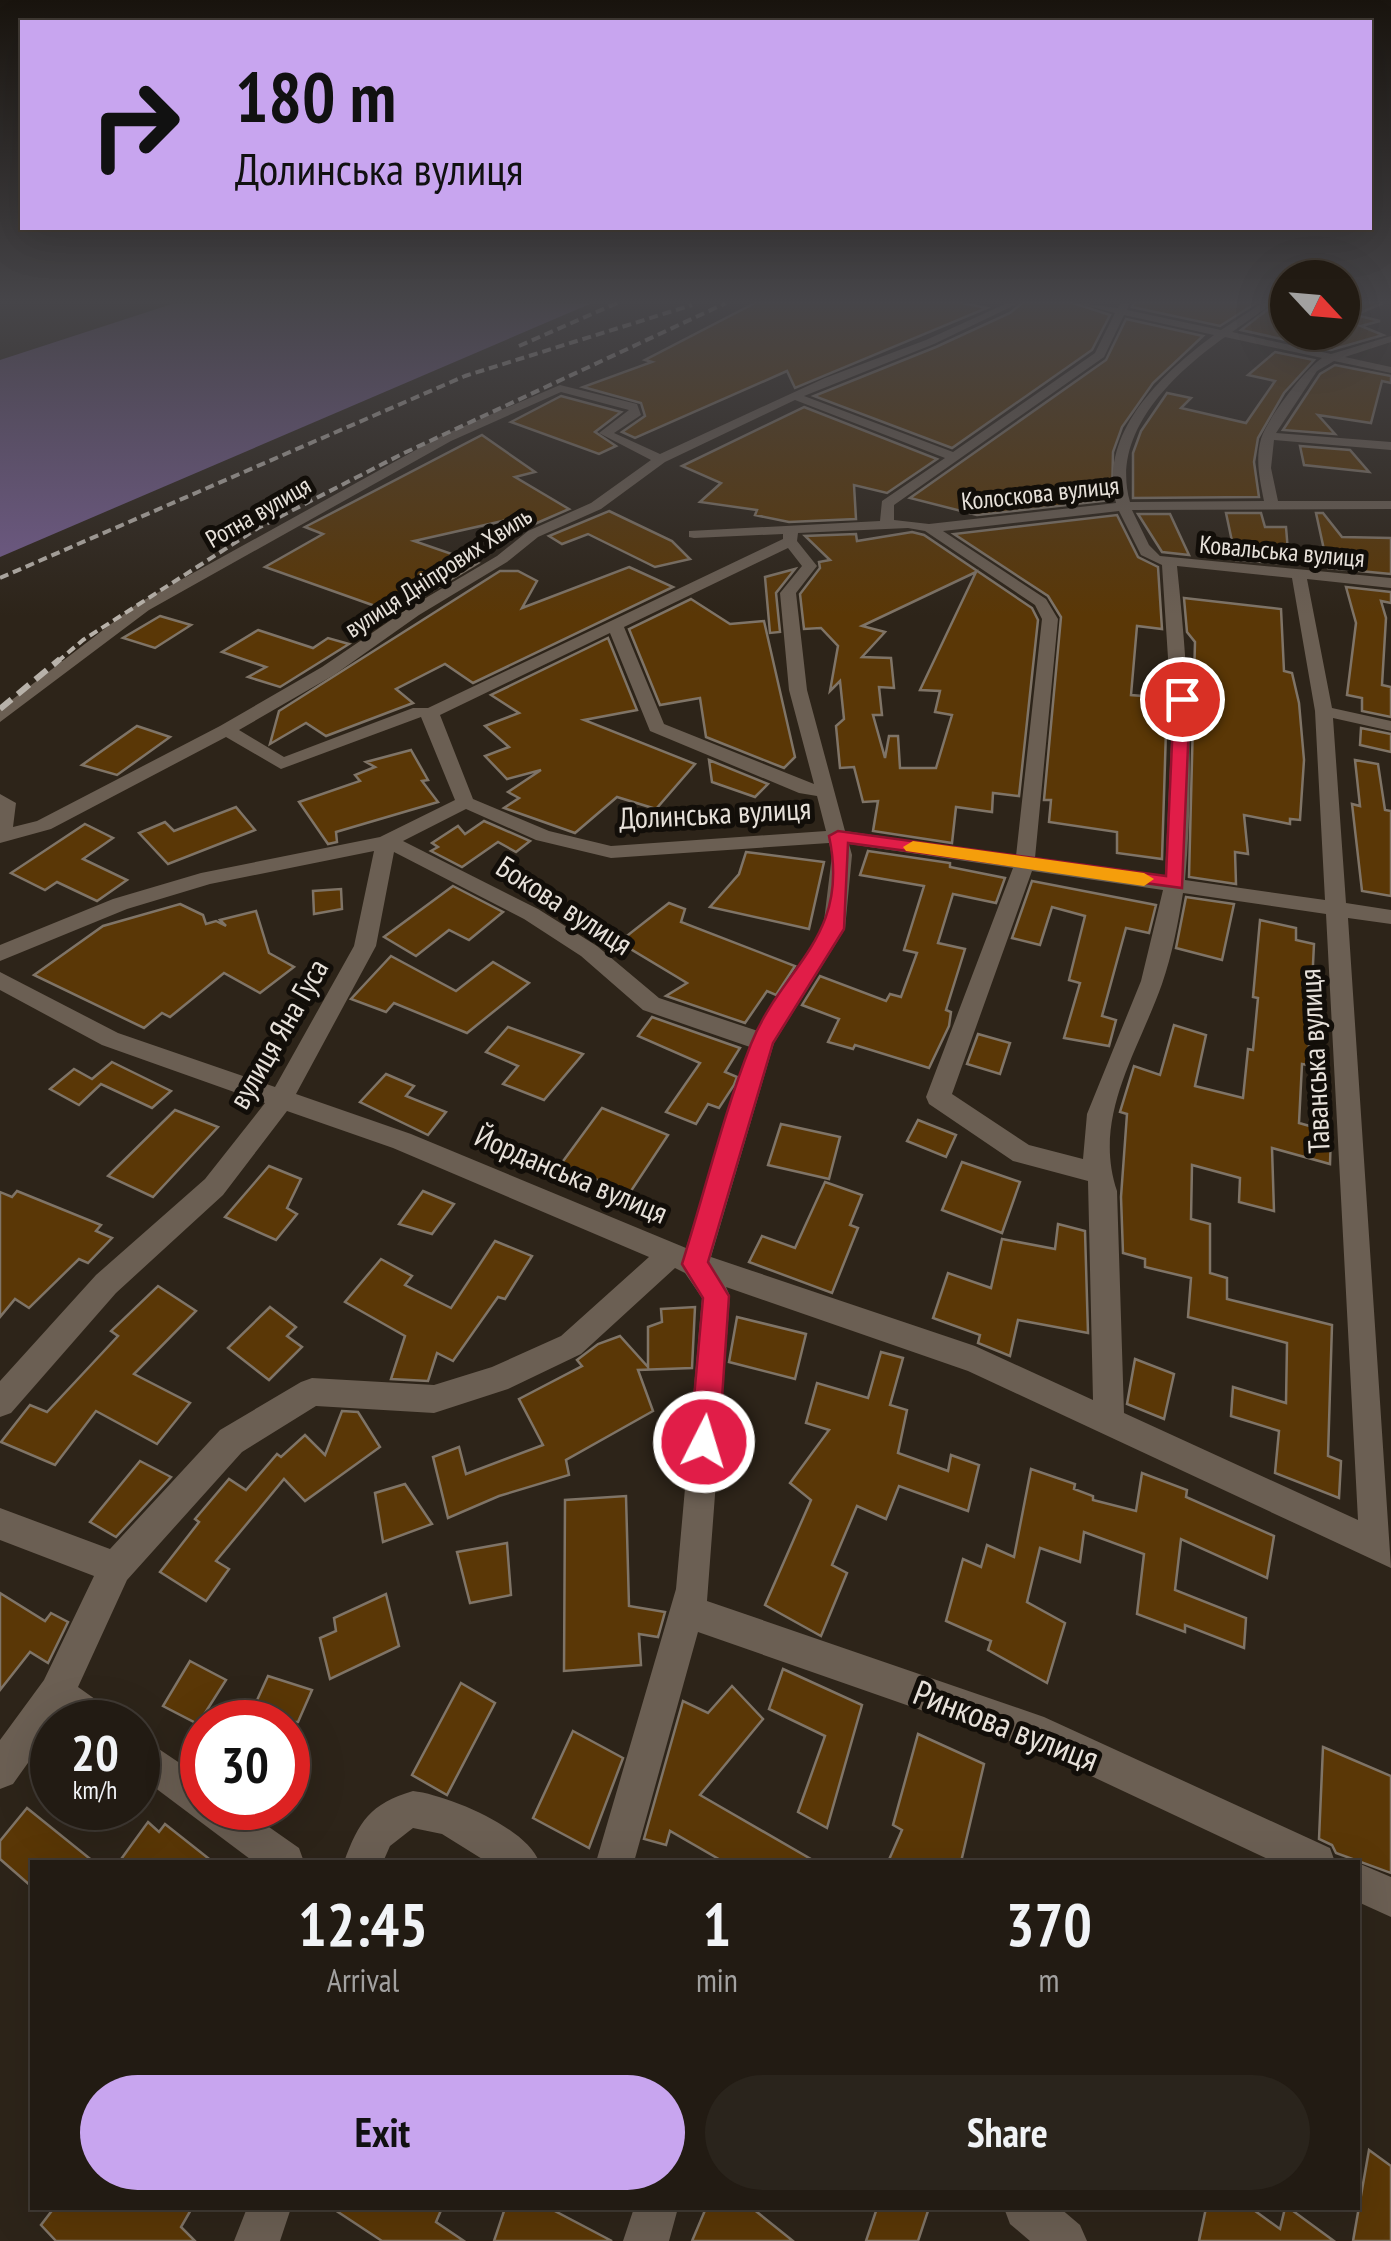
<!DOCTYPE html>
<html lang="en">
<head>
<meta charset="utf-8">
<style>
  body { margin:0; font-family:"PT Sans Narrow",sans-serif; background:#2a241c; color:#f1f3f6; height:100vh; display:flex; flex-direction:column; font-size:38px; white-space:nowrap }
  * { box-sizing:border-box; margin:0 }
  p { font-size:32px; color:#a2a1a0 }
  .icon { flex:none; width:55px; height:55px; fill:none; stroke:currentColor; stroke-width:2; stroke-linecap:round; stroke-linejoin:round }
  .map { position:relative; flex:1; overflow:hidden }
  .side { position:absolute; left:30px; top:1860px; width:1330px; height:350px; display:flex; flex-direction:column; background:#221b13; border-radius:0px; box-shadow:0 10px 40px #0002,0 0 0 2px #3f3933 }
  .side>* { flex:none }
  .guide { position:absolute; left:20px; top:20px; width:1352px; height:210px; border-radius:0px; box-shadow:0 10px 40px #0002,0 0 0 2px #3f3933; background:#c8a5ef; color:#111; overflow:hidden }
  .needle { width:65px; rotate:116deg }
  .controls { position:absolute; left:1270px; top:260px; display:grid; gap:20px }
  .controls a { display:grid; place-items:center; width:90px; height:90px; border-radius:50%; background:#221b13; box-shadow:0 10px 40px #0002,0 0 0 2px #3f3933; font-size:50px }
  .speed { position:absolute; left:30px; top:1700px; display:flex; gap:20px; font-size:50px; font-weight:700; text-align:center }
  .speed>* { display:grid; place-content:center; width:130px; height:130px; border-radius:50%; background:#221b13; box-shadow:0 10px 40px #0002,0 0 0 2px #3f3933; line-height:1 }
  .speed small { font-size:25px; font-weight:400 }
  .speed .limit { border:15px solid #d22; background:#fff; color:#111 }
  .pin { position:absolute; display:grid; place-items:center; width:85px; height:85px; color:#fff; margin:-42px; border:5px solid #fff; border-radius:50%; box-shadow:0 2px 10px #0007 }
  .me { position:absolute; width:110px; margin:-55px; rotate:5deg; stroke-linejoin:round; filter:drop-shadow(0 0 8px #0008) }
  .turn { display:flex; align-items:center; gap:35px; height:210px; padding:0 50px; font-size:45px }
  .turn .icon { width:130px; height:130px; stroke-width:2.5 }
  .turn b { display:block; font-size:70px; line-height:85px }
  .eta { display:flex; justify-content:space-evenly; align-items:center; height:170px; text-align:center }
  .eta b { font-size:60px; font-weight:600; line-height:70px }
  .primary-button { display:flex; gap:20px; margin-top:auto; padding:20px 50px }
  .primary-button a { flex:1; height:115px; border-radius:60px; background:#c8a5ef; color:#111; font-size:40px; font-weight:600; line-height:115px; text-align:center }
  .primary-button a+a { background:#2a241c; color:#f1f3f6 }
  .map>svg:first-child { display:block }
  .water { fill:#735c8b }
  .building { fill:#5a3706; stroke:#7f7467; stroke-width:2.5; fill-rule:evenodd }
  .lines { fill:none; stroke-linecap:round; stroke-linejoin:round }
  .minor { fill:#6b5f53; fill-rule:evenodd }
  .rail-far1 { stroke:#b8b2aa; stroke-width:4; stroke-dasharray:9 5; stroke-linecap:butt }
  .rail { stroke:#b8b2aa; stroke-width:6; stroke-dasharray:15 8; stroke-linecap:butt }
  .route { fill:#e11d48; stroke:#92132f; stroke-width:2.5 }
  .slow { fill:#f59e0b }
  .labels { text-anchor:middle; stroke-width:10; stroke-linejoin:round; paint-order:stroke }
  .far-street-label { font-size:25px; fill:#e7e1da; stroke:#120e09 }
  .street-label { font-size:30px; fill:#e7e1da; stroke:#120e09 }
  .near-street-label { font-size:35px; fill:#e7e1da; stroke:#120e09 }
</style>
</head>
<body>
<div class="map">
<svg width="1391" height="2241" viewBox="0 0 1391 2241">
  <rect width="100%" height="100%" fill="#2d2419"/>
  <polygon class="water" points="175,303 592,303 0,557 0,360"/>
  <g class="building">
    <polygon points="755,303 962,303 987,308 795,388 787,371 635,438 622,432 645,416 641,403 583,387 652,362 645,360"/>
    <polygon points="1022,303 1073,303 1110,315 1092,350 952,448 814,396 936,347 1010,313"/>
    <polygon points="1134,303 1256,303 1220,326 1132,307"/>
    <polygon points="1276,303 1288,303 1288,332 1342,332 1342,303 1383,303 1355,315 1380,321 1361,326 1383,335 1331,350 1241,330"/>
    <polygon points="1126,319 1203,336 1153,383 1122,427 1113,452 1112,500 977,515 910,498 1106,360"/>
    <polygon points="1275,352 1314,360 1284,393 1258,438 1254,462 1259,497 1133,498 1133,453 1141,431 1167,393 1191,398 1181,408 1246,423 1275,381 1248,375"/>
    <polygon points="1335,365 1391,376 1391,383 1382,381 1371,423 1318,415 1335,434 1283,430 1320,374"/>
    <polygon points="561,396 621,412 595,432 616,446 599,454 511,422"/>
    <polygon points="804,407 937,459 887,493 854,485 856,519 789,522 755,515 757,510 700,502 721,483 682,466"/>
    <polygon points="482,435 535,472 515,477 569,509 530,526 516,518 414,541 478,563 395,613 265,567 323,534 305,527"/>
    <polygon points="1300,446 1350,450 1369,472 1304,465"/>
    <polygon points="609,511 672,541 690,559 655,567 588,534 562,544 549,536"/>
    <polygon points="1226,513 1261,513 1265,527 1286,527 1289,564 1236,560"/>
    <polygon points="1316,513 1323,513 1342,537 1391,538 1391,574 1328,568"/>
    <polygon points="1138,514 1170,514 1189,555 1162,552"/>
    <polygon points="1117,515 1138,557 1158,567 1162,629 1137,626 1131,695 1167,698 1162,859 1117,853 1117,832 1049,822 1051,800 1044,800 1061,617 1048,596 954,534"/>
    <path d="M912,532L924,535L1032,608L1038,620L1019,796L993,793L992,812L956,807L952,843L873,831L878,801L863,802L854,767L840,768L836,726L844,719L840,681L830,691L838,646L821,628L804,629L800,594L820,568L819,562L830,560L805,536L856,534L857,541ZM976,572L920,690L940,691L935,712L952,715L936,768H900L898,736H889L885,758L873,715H882L879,687L894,688L891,658L862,657L885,632L862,626Z"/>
    <polygon points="629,567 673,587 473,683 445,664 396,689 413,703 326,736 306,723 270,744 279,711 500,571 518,571 537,581 522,608"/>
    <polygon points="795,569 776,593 780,632 770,633 765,577"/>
    <polygon points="1346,587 1391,592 1391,603 1381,601 1386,618 1382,685 1391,687 1391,717 1362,711 1362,698 1347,695 1356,623"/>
    <polygon points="1184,598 1281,609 1284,671 1292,673 1299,703 1304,760 1300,820 1290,819 1290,824 1244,815 1248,854 1235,852 1236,884 1189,877 1195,642 1187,632"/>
    <polygon points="691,599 730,624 764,621 795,757 784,768 706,737 700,698 660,705 629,629"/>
    <polygon points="160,616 191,625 155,648 123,638"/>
    <polygon points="258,630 313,648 328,638 349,644 280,687 248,677 266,667 222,652"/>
    <polygon points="608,638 637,710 584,720 695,764 656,809 617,797 575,833 504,808 519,798 508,792 541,770 507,779 485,756 509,747 485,726 519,713 491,695"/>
    <polygon points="137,726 170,737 117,775 82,765"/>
    <polygon points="1361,728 1391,734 1391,752 1360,745"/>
    <polygon points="411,750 428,780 422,781 438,802 336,832 337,842 328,844 299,802 360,781 355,775 375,767 366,762"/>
    <polygon points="709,760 768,784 755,797 712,782"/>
    <polygon points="1355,760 1378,764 1385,810 1391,811 1391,896 1362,891 1352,804 1360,806"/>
    <polygon points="236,807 255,830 168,864 139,833 165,822 174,831"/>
    <polygon points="484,821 530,841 516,852 498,842 462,867 431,851 438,847 432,843 458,826 465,834"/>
    <polygon points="85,824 113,838 83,859 127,880 97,901 57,882 45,890 11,873"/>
    <polygon points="868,851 950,863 950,867 1005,878 996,903 953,894 938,943 965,949 946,1010 951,1012 949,1026 929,1068 855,1045 853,1049 828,1042 839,1019 802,1005 820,976 886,1001 890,994 901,997 917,953 904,950 924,886 860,875"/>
    <polygon points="746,852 824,862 809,929 710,907 739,874"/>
    <polygon points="1032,881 1156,905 1149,933 1126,928 1102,1016 1116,1020 1109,1046 1064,1038 1080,983 1069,980 1085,916 1052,907 1040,945 1012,938"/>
    <polygon points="453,886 503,912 469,940 449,930 416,956 384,937"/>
    <polygon points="341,889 342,909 314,914 313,891"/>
    <polygon points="1186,897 1234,904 1222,960 1176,948"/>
    <polygon points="669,903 685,909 681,922 795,966 776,995 767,991 745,1023 666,996 687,983 619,942"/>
    <polygon points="180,904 203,915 206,924 216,921 226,926 220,920 256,911 269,953 294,967 260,993 224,973 170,1017 162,1013 144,1028 34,975 103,926"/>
    <polygon points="1260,920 1296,928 1296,940 1314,944 1308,1065 1302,1064 1299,1123 1331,1132 1330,1164 1272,1148 1274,1211 1239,1202 1240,1178 1192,1165 1191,1219 1210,1224 1210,1273 1227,1278 1227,1299 1332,1325 1328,1456 1341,1461 1339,1498 1275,1473 1279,1431 1231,1416 1233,1387 1286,1403 1287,1343 1188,1317 1191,1278 1145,1267 1145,1259 1123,1253 1121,1197 1127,1114 1120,1112 1134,1066 1160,1075 1174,1025 1206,1035 1195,1086 1243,1098 1248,1049 1253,1050 1258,998 1253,997"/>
    <polygon points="391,956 456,991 493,962 529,983 467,1033 394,1003 386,1012 351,999"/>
    <polygon points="652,1017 740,1048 725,1072 737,1077 734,1085 719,1108 708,1104 696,1124 666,1112 700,1063 638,1036"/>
    <polygon points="508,1027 583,1054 544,1100 503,1084 518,1066 486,1052"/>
    <polygon points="978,1034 1010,1043 1000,1074 967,1064"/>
    <polygon points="112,1062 171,1091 152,1108 101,1084 79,1105 50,1089 74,1069 92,1079"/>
    <polygon points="386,1074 414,1086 406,1096 446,1112 428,1135 360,1102"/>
    <polygon points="602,1108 668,1135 629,1194 561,1164"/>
    <polygon points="175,1110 218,1127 153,1197 108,1176"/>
    <polygon points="918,1120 956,1135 946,1157 907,1141"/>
    <polygon points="781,1124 840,1137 829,1179 768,1165"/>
    <polygon points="962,1162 1020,1182 1002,1233 942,1210"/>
    <polygon points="269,1166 301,1179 287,1208 297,1214 276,1240 225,1217"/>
    <polygon points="825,1182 862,1195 850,1225 858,1228 832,1293 749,1262 762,1236 795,1248"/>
    <polygon points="17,1191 101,1225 96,1231 112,1238 88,1263 79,1259 29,1308 15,1299 0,1317 0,1192 12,1197"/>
    <polygon points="423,1191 454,1204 432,1234 399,1224"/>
    <polygon points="1058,1224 1085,1231 1088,1333 1018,1320 1010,1356 978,1343 980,1335 933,1318 948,1273 991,1288 1002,1239 1055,1249"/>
    <polygon points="495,1241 532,1256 505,1299 498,1297 453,1361 437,1353 428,1381 391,1379 405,1336 345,1302 381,1259 412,1276 405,1285 451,1308"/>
    <polygon points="158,1286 196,1311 134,1374 190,1403 157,1444 96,1411 55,1465 1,1442 30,1405 47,1412 118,1336 111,1331"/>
    <polygon points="270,1307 296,1327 287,1336 302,1347 269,1380 228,1348"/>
    <polygon points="695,1307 692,1368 638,1370 653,1411 566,1460 569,1475 499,1496 448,1518 433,1457 459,1447 466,1474 543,1445 519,1399 582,1366 577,1360 598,1344 620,1336 648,1367 648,1327 662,1322 661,1309"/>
    <polygon points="737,1317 806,1334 795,1379 729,1362"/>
    <polygon points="881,1352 903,1358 890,1405 907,1410 898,1453 948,1471 951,1455 979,1465 968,1511 899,1486 886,1519 857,1506 832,1565 847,1573 821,1636 765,1605 811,1500 790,1483 829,1430 806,1423 817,1383 868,1398"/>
    <polygon points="1135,1359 1174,1374 1164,1419 1127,1404"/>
    <polygon points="342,1411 358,1412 380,1447 305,1501 284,1479 216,1561 229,1569 206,1601 160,1572 199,1522 195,1519 229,1479 246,1490 277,1454 281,1457 305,1435 325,1455"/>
    <polygon points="140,1461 171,1477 116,1537 90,1522"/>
    <polygon points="1031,1469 1075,1484 1074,1489 1093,1496 1093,1500 1136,1511 1142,1473 1187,1490 1186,1497 1274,1536 1267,1578 1181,1539 1175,1590 1246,1618 1244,1648 1185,1625 1185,1632 1137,1614 1144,1554 1084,1532 1080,1562 1040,1548 1027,1602 1065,1623 1047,1683 988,1650 991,1641 946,1621 963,1559 981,1567 987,1545 1014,1557"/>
    <polygon points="405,1484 432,1524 383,1542 375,1493"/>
    <polygon points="626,1496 629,1606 665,1612 658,1637 639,1634 641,1665 564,1671 565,1500"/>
    <polygon points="507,1543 511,1595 470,1603 457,1552"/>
    <polygon points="0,1593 45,1621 51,1613 68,1622 48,1663 30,1652 0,1690"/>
    <polygon points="386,1594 399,1646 330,1679 320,1638 336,1631 334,1618"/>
    <polygon points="190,1661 226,1680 198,1724 163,1706"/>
    <polygon points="783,1669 862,1705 827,1828 798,1812 825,1736 769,1709"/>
    <polygon points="268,1676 312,1690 298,1722 247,1722"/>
    <polygon points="461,1683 495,1703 447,1795 412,1775"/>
    <polygon points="732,1686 763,1719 700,1795 816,1862 724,1862 670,1831 666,1845 644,1839 683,1701 708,1713"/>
    <polygon points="573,1731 623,1758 589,1848 533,1818"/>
    <polygon points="918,1734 984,1764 961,1862 888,1862 902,1830 893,1825"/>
    <polygon points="1323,1747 1391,1776 1391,1873 1336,1853 1332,1845 1319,1839"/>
    <polygon points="27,1808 94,1862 32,1862 32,1887 0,1859 0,1841"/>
    <polygon points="148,1822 159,1832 165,1824 213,1862 119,1862"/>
    <polygon points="1369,2150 1391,2166 1391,2241 1353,2241"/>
    <polygon points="54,2208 192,2208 181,2227 195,2241 56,2241 41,2225"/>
    <polygon points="332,2208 442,2208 436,2222 464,2241 382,2241"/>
    <polygon points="505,2208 549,2208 612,2241 494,2241"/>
    <polygon points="706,2208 752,2208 793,2241 692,2241"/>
    <polygon points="877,2208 929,2208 918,2241 866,2241"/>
    <polygon points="1206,2208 1251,2208 1280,2229 1285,2208 1289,2208 1334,2241 1199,2241"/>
  </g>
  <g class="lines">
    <g class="minor">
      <path d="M1007,303H1019L934,344L804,396L953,452L1095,353L1115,313L1077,303L1118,308L1120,303H1130L1127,310L1221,330L1262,303H1273L1232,332L1331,354L1391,336V342L1345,357L1391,367V373L1334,361L1317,371L1276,433L1391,442V450L1274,440L1271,468L1278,501H1391V509L1132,510L1149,545L1160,556L1391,578V588L1307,579L1332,708L1391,721V731L1333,718L1346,903L1391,910V924L1348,918L1391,1568L968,1371L726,1287L730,1296L707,1601L1044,1717L1330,1848L1335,1862H1274L1038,1751L698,1632L634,1862H596L676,1589L702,1298L685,1273L675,1268L581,1354L508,1389L434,1413L316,1406L242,1452L127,1580L78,1687L109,1709L114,1722H67L61,1718L52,1722V1729L13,1784L0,1789V1740L44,1680L94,1576L0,1540V1508L110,1549L220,1430L301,1382L312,1378L434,1385L492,1367L561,1336L649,1257L393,1148L287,1111L223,1195L116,1293L11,1413L0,1417V1381L96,1275L205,1179L265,1103L102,1045L0,990V972L118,1033L275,1087L354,946L374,851L210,884L127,909L0,961V945L113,899L201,873L380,837L455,800L421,717L281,769L226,737L51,829L0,843V794L16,803L13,827L37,821L220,726L322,667L407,609L497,556L528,531L591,503L651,460L599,433L629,410L561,392L451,441L149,610L0,722V709L137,604L443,435L560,385L637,404L641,415L614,433L660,454L825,378L926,340ZM1124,315L1214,335C1163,373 1098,432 1116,503L929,524L894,520V505L1104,357ZM1225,337L1322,358C1304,370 1267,419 1261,439C1255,460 1260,480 1264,501L1130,502C1110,433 1173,374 1225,337ZM795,400L945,458L882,501L880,521L689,531V537L694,538L783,534V539L428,708H413L284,757L239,730L334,675L419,615L507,562L538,537L601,509L665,462ZM1119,511L1141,555L1162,565L1172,720L1165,877L1035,858L1058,619L1046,599L943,531ZM908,528L925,531L1035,605L1042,619L1016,856L845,831L807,690L796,593L817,566L797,541L798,533ZM788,548L802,566L780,593L789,690L814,784L664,724L624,627ZM1177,566L1292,578L1315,711L1325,900L1185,880C1195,775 1188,672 1177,566ZM610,633L650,731L799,793L817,796L826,831L611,846L549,831L473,799L440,715ZM466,809L536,840L611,858L829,843L832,855L823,929L758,1031L659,998L597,946L538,909L403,841ZM849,844L1013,868L926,1097L929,1104L1013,1161L1088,1181L1093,1400L975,1346L711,1257L774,1043L845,929L852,855ZM394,852L524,919L581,956L643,1010L750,1047L686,1248L411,1134L296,1094L376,946ZM1032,871L1163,890L1141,981L1087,1114L1083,1159L1029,1145L952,1094ZM1183,893L1326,914L1358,1520L1124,1413L1117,1191C1092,1117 1138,1052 1162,984C1172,955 1178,924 1183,893Z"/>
      <polygon points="138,1735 202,1778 202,1808 242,1808 299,1848 304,1862 254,1862 138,1775"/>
      <path d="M413,1791C448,1795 527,1828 539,1862H487L442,1834L413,1828L390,1846L383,1862H344C359,1821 370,1804 413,1791Z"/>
      <polygon points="1358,1863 1391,1877 1391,1917 1358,1902"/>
      <polygon points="247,2208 291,2208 280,2241 234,2241"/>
      <polygon points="634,2208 678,2208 669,2241 623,2241"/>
      <polygon points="1004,2208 1060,2208 1080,2225 1087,2241 1030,2241 1010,2224"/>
    </g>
    <g class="rail-far1">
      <polyline points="519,346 617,303"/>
      <polyline points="0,578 465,376 692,305"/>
      <polyline points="57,662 83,640 258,528 402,454 726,303"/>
    </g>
    <polyline class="rail" points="0,709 60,659"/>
  </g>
  <linearGradient id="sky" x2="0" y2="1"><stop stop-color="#19140e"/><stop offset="0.49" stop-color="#464549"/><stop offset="1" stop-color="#464549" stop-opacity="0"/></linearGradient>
  <rect width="1391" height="616" fill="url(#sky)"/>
  <path class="route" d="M1182,695L1190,699L1182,888L848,843L844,929L773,1043L708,1262L729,1296L719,1442L714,1452L704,1456L695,1452L690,1442L703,1298L682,1264C705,1191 723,1115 751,1044C782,966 851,938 829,836L838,831L1166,876L1174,699Z"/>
  <polygon class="slow" points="913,841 1144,873 1154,879 1144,886 906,851 903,847"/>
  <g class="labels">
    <g class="far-street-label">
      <text transform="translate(1040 493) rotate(-6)" y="9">Колоскова вулиця</text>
      <text transform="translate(258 512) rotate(-30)" y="9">Ротна вулиця</text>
      <text transform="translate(1282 551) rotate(5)" y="9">Ковальська вулиця</text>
      <text transform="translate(438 572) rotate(-33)" y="9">вулиця Дніпрових Хвиль</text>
    </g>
    <g class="street-label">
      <text transform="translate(715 814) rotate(-3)" y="10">Долинська вулиця</text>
      <text transform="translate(564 906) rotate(33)" y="10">Бокова вулиця</text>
      <text transform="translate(279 1034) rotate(-60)" y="10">вулиця Яна Гуса</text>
      <text transform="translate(1315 1061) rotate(-93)" y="10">Таванська вулиця</text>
      <text transform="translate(571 1175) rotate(23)" y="10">Йорданська вулиця</text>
    </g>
    <g class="near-street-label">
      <text transform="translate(1006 1726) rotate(21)" y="12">Ринкова вулиця</text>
    </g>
  </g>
</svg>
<div class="controls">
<a><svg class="needle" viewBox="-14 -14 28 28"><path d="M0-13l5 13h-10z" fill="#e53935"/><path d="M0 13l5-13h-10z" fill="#a2a1a0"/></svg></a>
</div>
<div class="speed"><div>20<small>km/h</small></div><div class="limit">30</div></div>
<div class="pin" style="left:1182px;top:699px;background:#d93025"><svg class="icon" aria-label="arrive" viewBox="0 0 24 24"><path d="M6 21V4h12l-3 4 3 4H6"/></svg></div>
<svg class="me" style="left:704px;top:1442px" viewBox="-20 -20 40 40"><circle r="17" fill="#e11d48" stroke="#fff" stroke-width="3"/><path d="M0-11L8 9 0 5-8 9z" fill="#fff"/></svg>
<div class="guide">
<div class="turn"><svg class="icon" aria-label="right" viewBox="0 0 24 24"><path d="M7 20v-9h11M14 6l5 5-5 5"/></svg><div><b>180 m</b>Долинська вулиця</div></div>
</div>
<section class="side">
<div class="eta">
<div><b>12:45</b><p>Arrival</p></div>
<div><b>1</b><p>min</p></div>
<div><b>370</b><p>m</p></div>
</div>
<div class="primary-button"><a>Exit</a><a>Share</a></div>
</section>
</div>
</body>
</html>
